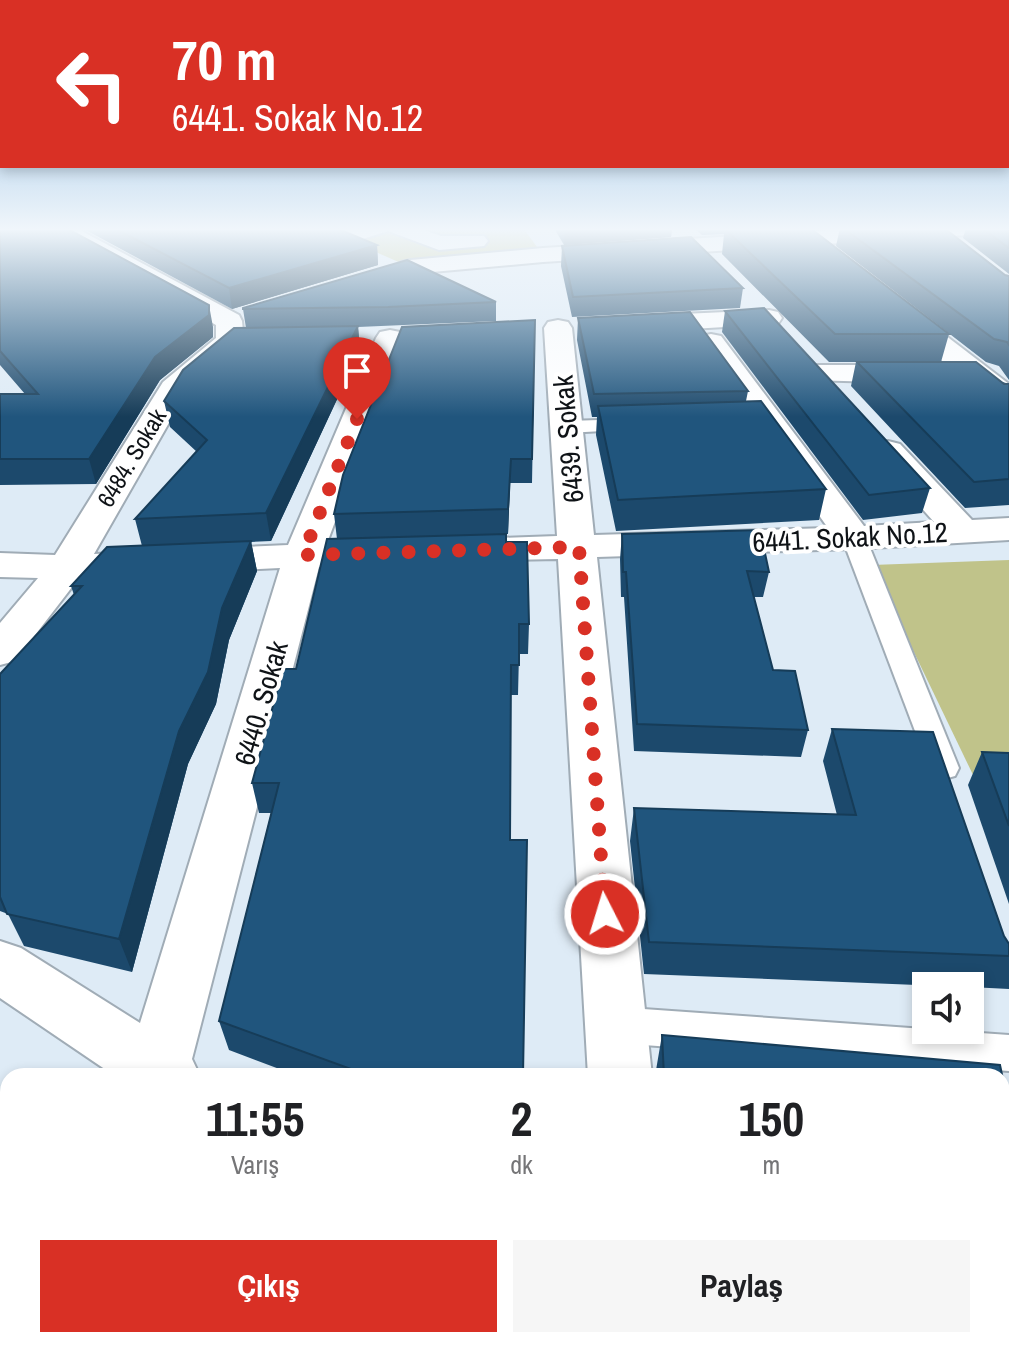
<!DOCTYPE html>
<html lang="tr">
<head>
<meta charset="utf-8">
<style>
  body { margin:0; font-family:"Archivo Narrow",sans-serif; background:#f6f6f6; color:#202124; height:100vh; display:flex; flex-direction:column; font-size:30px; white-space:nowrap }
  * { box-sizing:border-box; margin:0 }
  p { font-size:26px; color:#757577 }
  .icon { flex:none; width:44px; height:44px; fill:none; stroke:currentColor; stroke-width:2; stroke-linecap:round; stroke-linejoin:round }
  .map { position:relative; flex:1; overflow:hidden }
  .details { position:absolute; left:0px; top:1068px; width:1010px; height:280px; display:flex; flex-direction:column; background:#fff; border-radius:24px 24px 0 0; box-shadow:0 4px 12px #0003 }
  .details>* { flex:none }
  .guide { position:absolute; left:0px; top:0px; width:1010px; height:168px; box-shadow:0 4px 12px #0003; background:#d93025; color:#fff; overflow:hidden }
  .buttons { position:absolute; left:912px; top:972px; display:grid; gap:16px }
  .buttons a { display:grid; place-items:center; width:72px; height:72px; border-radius:0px; background:#fff; box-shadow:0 4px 12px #0003; font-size:40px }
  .pin { position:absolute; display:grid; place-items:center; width:68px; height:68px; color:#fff; margin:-82px -34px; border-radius:50% 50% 50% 0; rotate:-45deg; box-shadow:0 0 8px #0007 }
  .pin .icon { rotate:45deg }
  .me { position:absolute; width:88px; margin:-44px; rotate:355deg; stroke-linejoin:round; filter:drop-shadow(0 0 6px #0008) }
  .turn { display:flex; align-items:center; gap:28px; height:168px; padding:0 40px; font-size:36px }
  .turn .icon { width:104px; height:104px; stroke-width:2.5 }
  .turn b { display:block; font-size:56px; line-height:68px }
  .eta { display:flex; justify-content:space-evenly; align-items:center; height:136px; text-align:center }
  .eta b { font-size:48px; font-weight:800; line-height:56px }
  .primary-button { display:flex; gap:16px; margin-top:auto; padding:16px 40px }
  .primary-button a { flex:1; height:92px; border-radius:0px; background:#d93025; color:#fff; font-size:32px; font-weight:800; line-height:92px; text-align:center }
  .primary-button a+a { background:#f6f6f6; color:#202124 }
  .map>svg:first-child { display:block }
  .green { fill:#c0c38a }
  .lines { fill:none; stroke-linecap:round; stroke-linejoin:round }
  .lane-casing { stroke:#a0acb6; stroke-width:4 }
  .street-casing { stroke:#a0acb6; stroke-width:4 }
  .lane { fill:#fff; fill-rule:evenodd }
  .street { fill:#fff; fill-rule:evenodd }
  .wall { fill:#1c496c }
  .shaded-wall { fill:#163c58 }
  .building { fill:#20557d; stroke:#163c58; stroke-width:2 }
  .route { stroke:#d93025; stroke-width:14; stroke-dasharray:0 25.2 }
  .labels { text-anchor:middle; stroke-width:8; stroke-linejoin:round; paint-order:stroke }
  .far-street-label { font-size:24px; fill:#0f1317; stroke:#fff }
  .street-label { font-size:28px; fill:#0f1317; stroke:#fff }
</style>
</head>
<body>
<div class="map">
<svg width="1009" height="1348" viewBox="0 0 1009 1348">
  <rect width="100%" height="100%" fill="#deebf6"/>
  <g class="green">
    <polygon points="321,228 523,228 543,255 410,267"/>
    <polygon points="1009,560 1009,778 975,779 872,565"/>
  </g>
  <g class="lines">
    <g class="lane-casing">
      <g id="lane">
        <polygon points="632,419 642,425 639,429 567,433 557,427 567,421"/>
        <polygon points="854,531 862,533 866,538 959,768 955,776 944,779 933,776 929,768 842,538 846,533"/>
        <polygon points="615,1007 1009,1035 1009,1071 615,1043 601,1037 596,1025 601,1013"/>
      </g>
    </g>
    <g class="street-casing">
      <g id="street">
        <polygon points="49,228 76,228 239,315 242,321 244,341 186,393 94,554 288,545 376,338 380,332 390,330 400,332 404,338 327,543 383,541 396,544 402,552 396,560 319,567 192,1059 200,1076 115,1076 0,998 0,941 21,948 140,1023 280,568 79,578 15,661 0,665 0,623 38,578 0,577 0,553 55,555 163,382 216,338 216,325 52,233"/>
        <polygon points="354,228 418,228 441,236 484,236 488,241 484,246 439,250 388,231 344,245 336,243 333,238 336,233"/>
        <polygon points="863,228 979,228 968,235 543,262 410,274 401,272 398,267 401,262 410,260 543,248"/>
        <polygon points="898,304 907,306 1009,384 1009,408 998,406 889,318 885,312 889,306"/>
        <polygon points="769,310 778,312 782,318 778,324 639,332 629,330 625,324 629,318 639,316"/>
        <polygon points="558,320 568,322 572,328 594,535 828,528 697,342 701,336 711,334 721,336 864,526 934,522 871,451 876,444 888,441 900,444 972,520 1009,518 1009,540 854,549 597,557 652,1076 588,1076 558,559 468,561 455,558 449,550 455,542 468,539 557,536 544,328 548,322"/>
        <polygon points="818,365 915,365 925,368 930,374 925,380 915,383 808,380 803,374 808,368"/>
        <polygon points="55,1340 131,1340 129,1348 53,1348"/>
        <rect x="605" y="1340" width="76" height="8"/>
        <polygon points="717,1340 814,1340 817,1348 720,1348"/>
      </g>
    </g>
    <use href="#lane" class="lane"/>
    <use href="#street" class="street"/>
  </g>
  <g class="wall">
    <polygon points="0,228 213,327 213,337 160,380 96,484 0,485 0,394 25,394 0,365"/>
    <polygon points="82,228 336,228 377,245 378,265 232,309"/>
    <polygon points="554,228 672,228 671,237 564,245"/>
    <polygon points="694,228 810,228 949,334 941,362 1009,384 1009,505 965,508 851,386 856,362 829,362 722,254 724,234 702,235"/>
    <polygon points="840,228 944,228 1005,275 1009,276 1009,380 999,366 986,362 836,246"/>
    <polygon points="966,228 1009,228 1009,274 963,238"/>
    <polygon points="562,246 743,288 740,308 572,317 561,266"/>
    <polygon points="496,302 496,321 358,327 360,350 271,541 251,542 257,571 229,640 216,704 188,764 132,972 24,946 8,914 0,911 0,674 74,595 71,586 142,546 135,519 197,452 170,427 164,401 246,328 243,309"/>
    <polygon points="725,311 930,488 922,513 863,520 722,332"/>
    <polygon points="578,318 748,391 746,401 826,489 819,520 616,531 596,435 597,417 592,417 577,340"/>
    <polygon points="535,320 532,483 510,483 508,534 506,534 506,542 529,624 528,654 519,654 518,695 511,695 510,840 523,1076 298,1076 229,1050 219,1021 271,813 259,813 252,783 296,669 337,539 334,514"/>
    <polygon points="622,534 769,572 763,597 754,597 773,670 808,730 801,757 634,751 624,597 621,597 620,559"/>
    <polygon points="832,729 1004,936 1009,944 1009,989 970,987 970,986 942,986 644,974 630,841 634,808 837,815 823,761"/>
    <polygon points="982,752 1009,753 1009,904 968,785"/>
    <polygon points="662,1035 1000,1065 1009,1108 1009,1307 1002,1307 1002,1076 655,1076"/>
    <polygon points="0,1184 8,1184 8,1340 15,1340 13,1348 0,1348"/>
  </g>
  <g class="shaded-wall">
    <polygon points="565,228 672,228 671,237 564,245"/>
    <polygon points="377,245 378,265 232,309 229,288"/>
    <polygon points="209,305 213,327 213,337 160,380 96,484 89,459 155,357"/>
    <polygon points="358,326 360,350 271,541 266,513"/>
    <polygon points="511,459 510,483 508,534 508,509"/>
    <polygon points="251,541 257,571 229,640 216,704 188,764 132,972 119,939 179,731 222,608"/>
    <polygon points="1,1304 8,1313 8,1340 15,1340 13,1348 0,1348"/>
  </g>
  <g class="building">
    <polygon points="0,228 66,228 209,305 209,315 155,357 89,459 0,459 0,394 38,394 0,351"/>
    <polygon points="114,228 336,228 377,245 229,288"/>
    <polygon points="737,228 810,228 949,334 835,334 725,229"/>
    <polygon points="843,228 944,228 1005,275 1009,276 1009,345 1007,342 994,339"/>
    <polygon points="982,228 1009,228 1009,248"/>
    <polygon points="691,237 743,288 573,297 562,246"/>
    <polygon points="407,260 496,302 388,307 243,309 243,308"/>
    <polygon points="764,308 930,488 869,495 725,311"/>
    <polygon points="690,312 748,391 594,394 578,318"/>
    <polygon points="535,320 532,459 511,459 508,509 334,514 343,475 402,327"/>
    <polygon points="358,326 266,513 135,519 207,440 164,401 183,370 234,328"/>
    <polygon points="857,362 976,362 1004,384 1009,384 1009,479 974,482"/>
    <polygon points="761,401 826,489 618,500 598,406"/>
    <polygon points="760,530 769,572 747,571 773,670 795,671 808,730 637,724 626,572 623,572 622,534"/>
    <polygon points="506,534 506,542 527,542 529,624 519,624 519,665 511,665 510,840 527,840 523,1076 370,1076 219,1021 279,783 252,783 283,669 296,669 327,539"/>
    <polygon points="251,541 222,608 208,672 179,731 119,939 7,914 0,897 0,674 82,586 71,586 107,547"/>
    <polygon points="832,729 933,732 1004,936 1009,944 1009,956 649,942 634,808 856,815"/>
    <polygon points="982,752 1009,753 1009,826"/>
    <polygon points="662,1035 1000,1065 1009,1108 1009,1276 1002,1276 1002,1076 664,1076"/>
    <polygon points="0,1184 8,1184 8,1304 1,1304 0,1307"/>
    <polygon points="140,1340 351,1340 365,1348 138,1348"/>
  </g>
  <linearGradient id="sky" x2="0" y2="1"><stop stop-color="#75acdc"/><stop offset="0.55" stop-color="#f0f6fb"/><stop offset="1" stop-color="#f0f6fb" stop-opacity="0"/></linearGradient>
  <rect width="1009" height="417" fill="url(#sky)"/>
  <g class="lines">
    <polyline class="route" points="357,419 303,555 579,547 605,914"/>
  </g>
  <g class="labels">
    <g class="far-street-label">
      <text transform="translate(132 458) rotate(-59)" y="8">6484. Sokak</text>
    </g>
    <g class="street-label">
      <text transform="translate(568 439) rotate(-95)" y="10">6439. Sokak</text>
      <text transform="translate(850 537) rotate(-3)" y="10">6441. Sokak No.12</text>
      <text transform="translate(261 703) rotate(-74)" y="10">6440. Sokak</text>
    </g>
  </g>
</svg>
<div class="buttons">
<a><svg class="icon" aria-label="sound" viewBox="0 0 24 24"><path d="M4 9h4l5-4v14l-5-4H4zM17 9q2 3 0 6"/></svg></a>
</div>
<div class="pin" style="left:357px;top:419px;background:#d93025"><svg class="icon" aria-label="arrive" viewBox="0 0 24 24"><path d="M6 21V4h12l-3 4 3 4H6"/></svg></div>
<svg class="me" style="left:605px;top:914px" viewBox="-20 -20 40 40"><circle r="17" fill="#d93025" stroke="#fff" stroke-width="3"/><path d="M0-11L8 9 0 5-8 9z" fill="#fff"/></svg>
<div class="guide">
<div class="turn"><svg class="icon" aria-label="left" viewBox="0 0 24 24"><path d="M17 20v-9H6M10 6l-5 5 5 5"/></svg><div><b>70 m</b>6441. Sokak No.12</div></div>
</div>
<section class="details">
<div class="eta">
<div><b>11:55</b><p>Varış</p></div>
<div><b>2</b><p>dk</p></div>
<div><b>150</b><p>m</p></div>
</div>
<div class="primary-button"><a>Çıkış</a><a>Paylaş</a></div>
</section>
</div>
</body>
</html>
